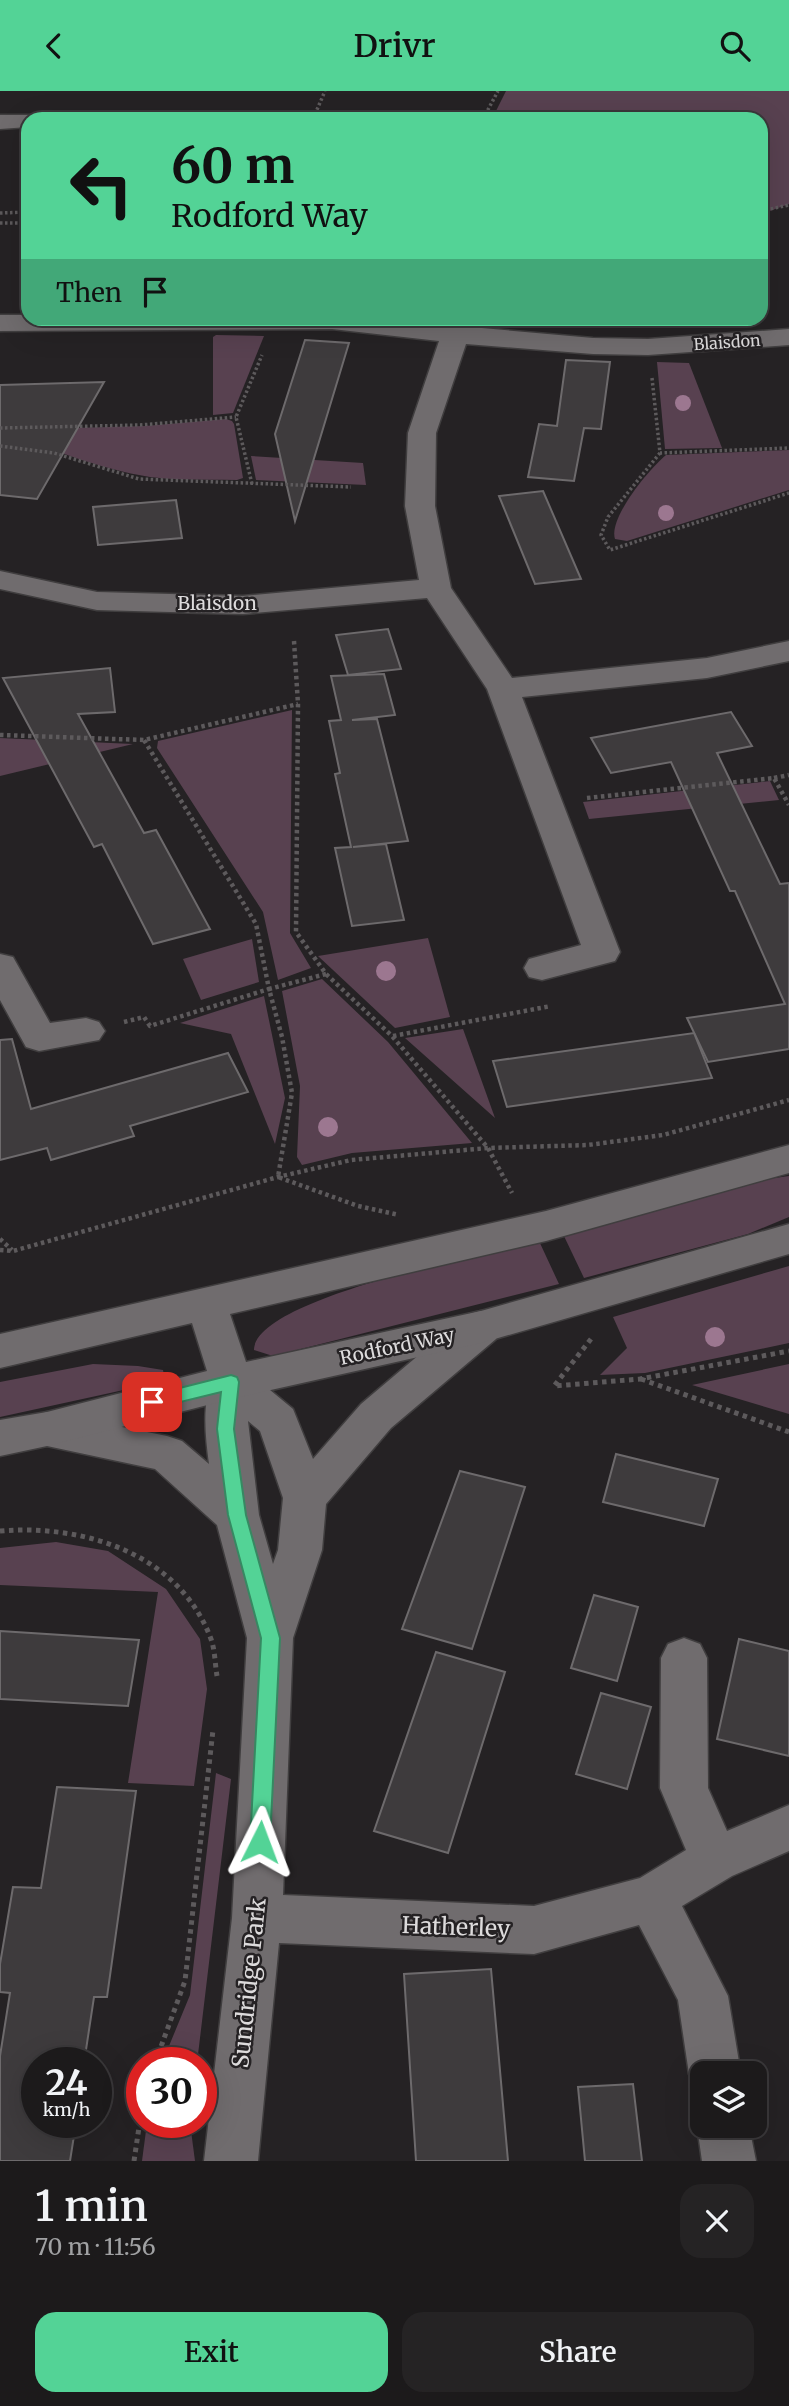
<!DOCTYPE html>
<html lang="en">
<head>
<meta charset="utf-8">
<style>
  body { margin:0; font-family:Merriweather,serif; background:#252324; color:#f1f3f6; height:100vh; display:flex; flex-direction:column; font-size:26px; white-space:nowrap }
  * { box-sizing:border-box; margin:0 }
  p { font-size:23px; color:#a0a1a3 }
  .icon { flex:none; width:38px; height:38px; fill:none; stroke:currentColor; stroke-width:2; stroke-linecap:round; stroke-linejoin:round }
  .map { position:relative; height:2070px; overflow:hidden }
  .drawer { display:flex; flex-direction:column; background:#1c1a1b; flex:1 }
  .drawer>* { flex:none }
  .guide { position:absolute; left:21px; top:21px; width:747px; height:214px; border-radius:21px; box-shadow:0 7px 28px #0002,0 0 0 2px #3a383a; background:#53d396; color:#111; overflow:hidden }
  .buttons { position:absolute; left:690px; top:1970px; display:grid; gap:14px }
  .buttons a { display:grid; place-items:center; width:77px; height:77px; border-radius:14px; background:#1c1a1b; box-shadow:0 7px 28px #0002,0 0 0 2px #3a383a; font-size:35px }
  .speed { position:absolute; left:21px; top:1956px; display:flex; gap:14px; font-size:35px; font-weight:700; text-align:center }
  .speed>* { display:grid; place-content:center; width:91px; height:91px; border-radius:50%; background:#1c1a1b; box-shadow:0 7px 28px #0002,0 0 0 2px #3a383a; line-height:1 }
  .speed small { font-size:18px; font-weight:400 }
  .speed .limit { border:10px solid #d22; background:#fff; color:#111 }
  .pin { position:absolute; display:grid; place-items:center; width:60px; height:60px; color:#fff; margin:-30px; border-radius:14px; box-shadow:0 4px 10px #0006 }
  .me { position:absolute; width:77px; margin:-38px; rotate:3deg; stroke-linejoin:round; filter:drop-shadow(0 0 5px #0008) }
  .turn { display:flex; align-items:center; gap:24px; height:147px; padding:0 35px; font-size:32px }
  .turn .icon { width:91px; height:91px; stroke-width:2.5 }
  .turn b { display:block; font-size:49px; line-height:60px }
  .then { display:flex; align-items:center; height:66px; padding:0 35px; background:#0003; gap:14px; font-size:26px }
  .round { display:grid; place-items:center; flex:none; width:74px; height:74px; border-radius:21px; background:#252324 }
  .headline { display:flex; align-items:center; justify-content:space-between; height:119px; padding:0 35px }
  h1 { font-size:42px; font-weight:600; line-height:52px }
  .action { display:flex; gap:14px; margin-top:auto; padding:14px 35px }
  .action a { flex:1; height:80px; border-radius:21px; background:#53d396; color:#111; font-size:28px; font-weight:600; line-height:80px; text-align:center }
  .action a+a { background:#252324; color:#f1f3f6 }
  header { display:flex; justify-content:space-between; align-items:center; height:91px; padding:0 35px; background:#53d396; color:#111; font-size:32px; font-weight:600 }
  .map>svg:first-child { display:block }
  .green { fill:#584150 }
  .building { fill:#3e3b3d; stroke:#6d6a6c; stroke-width:2 }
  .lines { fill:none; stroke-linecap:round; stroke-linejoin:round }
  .minor-casing { stroke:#403e3f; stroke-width:3 }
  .tertiary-casing { stroke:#403e3f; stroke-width:3 }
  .path-far2 { stroke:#5d5a5c; stroke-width:3.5; stroke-dasharray:2.5 2.5; stroke-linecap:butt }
  .path-far1 { stroke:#5d5a5c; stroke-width:4.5; stroke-dasharray:3.5 3.5; stroke-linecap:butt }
  .path { stroke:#5d5a5c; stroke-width:5; stroke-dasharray:4.5 4.5; stroke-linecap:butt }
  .minor { fill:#706c6e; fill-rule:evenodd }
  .tertiary { fill:#706c6e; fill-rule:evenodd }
  .tree { fill:#9c7790 }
  .route { fill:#53d396; stroke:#368962; stroke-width:2 }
  .labels { text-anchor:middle; stroke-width:5; stroke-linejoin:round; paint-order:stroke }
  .far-street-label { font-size:16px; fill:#dddbdc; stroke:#252224 }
  .street-label { font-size:19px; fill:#dddbdc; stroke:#252224 }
  .near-street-label { font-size:23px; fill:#dddbdc; stroke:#252224 }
</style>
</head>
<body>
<header><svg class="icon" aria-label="back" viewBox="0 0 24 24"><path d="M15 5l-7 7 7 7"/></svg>Drivr<svg class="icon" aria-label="search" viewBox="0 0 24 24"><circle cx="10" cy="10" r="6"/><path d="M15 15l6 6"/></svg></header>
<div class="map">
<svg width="789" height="2070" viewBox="0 0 789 2070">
  <rect width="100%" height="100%" fill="#252224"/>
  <g class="green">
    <polygon points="506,0 789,0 789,113 761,123 761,28 492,28"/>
    <polygon points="216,244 264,245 233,322 213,324 213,246"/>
    <polygon points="657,271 689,272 722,357 665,358"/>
    <path d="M226,328L232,330L234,333L243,387L237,389C209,388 179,390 150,386C99,378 48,357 0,339L145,335Z"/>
    <path d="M789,359V399L627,450L615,448C608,427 650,377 666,364Z"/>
    <polygon points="251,365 363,372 366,394 256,389"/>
    <polygon points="292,619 290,842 311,877 278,889 263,821 157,657 158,650"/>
    <polygon points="0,647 133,653 0,685"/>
    <polygon points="770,690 779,709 589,728 583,711"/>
    <polygon points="428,847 450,926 395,937 318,865"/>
    <polygon points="252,848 259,891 201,909 183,868"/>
    <polygon points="322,888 388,951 472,1052 352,1062 302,1074 297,1066 300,995 282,900"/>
    <polygon points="264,905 285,1007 275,1053 231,943 180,932"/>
    <polygon points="463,938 495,1027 405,947"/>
    <polygon points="789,1085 789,1126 748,1143 584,1187 563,1143 761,1089"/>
    <path d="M539,1150L559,1193L273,1265L254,1259C254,1207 493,1161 539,1150Z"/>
    <polygon points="789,1175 789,1252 645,1282 600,1284 627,1257 613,1226"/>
    <polygon points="93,1273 138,1275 163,1279 165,1290 0,1326 0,1291"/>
    <polygon points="789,1273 789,1323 692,1294"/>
    <polygon points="56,1451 108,1460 166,1498 200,1548 207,1598 194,1695 128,1692 158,1501 0,1494 0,1457"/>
    <polygon points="216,1682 231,1688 197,1972 162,1972 190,1904"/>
    <polygon points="147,2032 190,2032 195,2070 142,2070"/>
  </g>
  <g class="building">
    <polygon points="305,249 349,252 295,430 275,343"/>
    <polygon points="566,269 610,271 601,338 584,337 574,390 528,386 539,333 557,335"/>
    <polygon points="104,291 37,408 0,404 0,294"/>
    <polygon points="543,400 581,488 535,493 499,405"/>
    <polygon points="176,409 182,447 98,454 93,416"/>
    <polygon points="388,538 401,578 348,584 336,544"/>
    <polygon points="110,577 115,621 78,623 144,742 156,739 210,838 153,853 102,753 94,756 3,587"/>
    <polygon points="384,583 395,624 352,629 377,628 408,750 353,756 386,753 404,829 352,835 335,757 351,756 335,683 340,682 329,630 341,629 331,585"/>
    <polygon points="731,621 752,655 717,662 780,793 789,792 789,958 708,971 687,927 785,913 735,800 730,800 671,671 611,682 591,647"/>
    <polygon points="694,942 712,987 507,1016 493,970"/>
    <polygon points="12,948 31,1018 228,962 248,1001 130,1035 134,1045 51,1069 47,1057 0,1069 0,949"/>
    <polygon points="616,1363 718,1388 704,1435 603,1411"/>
    <polygon points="460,1380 525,1396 472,1558 402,1538"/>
    <polygon points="594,1504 638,1516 617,1590 571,1577"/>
    <polygon points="0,1540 139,1549 128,1615 0,1608"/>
    <polygon points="739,1548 789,1560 789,1665 717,1648"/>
    <polygon points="436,1561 505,1581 448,1762 374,1740"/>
    <polygon points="601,1602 651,1616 627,1698 576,1683"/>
    <polygon points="57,1696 136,1700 107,1906 94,1906 84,1972 37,1972 37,2032 76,2032 70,2070 0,2070 0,1965 10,1902 0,1901 0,1873 13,1796 41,1797"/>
    <polygon points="491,1878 508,2070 416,2070 404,1883"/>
    <polygon points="633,1993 642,2070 585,2070 578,1996"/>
  </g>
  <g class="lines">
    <g class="minor-casing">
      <g id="minor">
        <polygon points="45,21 90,23 94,28 28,28 28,36 0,38 0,24 36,24"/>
        <polygon points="0,224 28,224 28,228 381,228 593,247 648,248 789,238 789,254 648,264 593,263 466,253 436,342 435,415 451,497 512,587 707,567 789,550 789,570 707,587 522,606 620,861 615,870 542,889 529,886 524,877 529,868 581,854 487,598 427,507 243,523 97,519 0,498 0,480 97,501 243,505 419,489 405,415 408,342 439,250 332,238 0,240"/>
        <polygon points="0,863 13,866 50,932 86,927 99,931 105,940 99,949 39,960 26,956 0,909"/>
        <path d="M481,1220L496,1224L502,1236L496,1248L391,1337L326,1413L322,1459L293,1547L283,1804L534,1815L640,1787L686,1759L660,1697L661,1567L668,1553L684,1547L700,1553L707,1567L708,1697L727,1740L789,1714V1760L732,1785L682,1815L728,1905L741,1983H702V2003L697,2001L689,1983L678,1909L639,1834L534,1863L279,1852L258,2070H204L232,1827L247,1547L217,1434L155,1378L47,1355L32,1350L26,1338L32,1326L47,1321L167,1345L182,1350L209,1373C205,1343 201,1307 216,1279L231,1274L246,1279L293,1318L313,1368L361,1313L466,1224ZM248,1330L260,1340L283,1407L278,1459L273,1473L259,1424Z"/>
        <polygon points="702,2022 702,2035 749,2035 756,2070 702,2070 697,2035"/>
      </g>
    </g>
    <g class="tertiary-casing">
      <polygon id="tertiary" points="789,1054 789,1082 546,1150 230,1223 246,1271 481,1220 789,1133 789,1163 481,1252 231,1308 47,1355 0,1365 0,1329 47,1321 207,1280 192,1232 0,1277 0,1243 546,1120"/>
    </g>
    <g class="path-far2">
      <polyline points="313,28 325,0"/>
      <polyline points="483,28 498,0"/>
      <polyline points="761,120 789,114"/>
      <polyline points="0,122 28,121"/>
      <polyline points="761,125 769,119"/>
      <polyline points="0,132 28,132"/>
      <polyline points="652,287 660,362 789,357"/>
      <polyline points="0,337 140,334 236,326"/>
      <polyline points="0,355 54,362 139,388 351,396"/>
      <polyline points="660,362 608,426 601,444 610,459 789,402"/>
      <polyline points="252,393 236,326 262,264"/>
    </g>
    <g class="path-far1">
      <polyline points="294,550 298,613 296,841 326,883 392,945 488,1057 512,1102"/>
      <polyline points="0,644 144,649 298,613"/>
      <polyline points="774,687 789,684"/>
      <polyline points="587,707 774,687 789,714"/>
      <polyline points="326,883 269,898 282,946 292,1002 278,1086 358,1115 399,1124"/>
      <polyline points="124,931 144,926 150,935 269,898 256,833 144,649"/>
      <polyline points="393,945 551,915"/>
      <polyline points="0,1148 12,1159"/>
      <polyline points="0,1159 13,1160 278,1086 351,1069 488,1057 588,1054 663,1044 789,1009"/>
    </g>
    <g class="path">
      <polyline points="591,1248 554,1295 640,1288 789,1260"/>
      <polyline points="641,1288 789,1341"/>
      <path d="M0,1440C83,1433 179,1462 211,1548C215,1559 215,1573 217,1585"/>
      <polyline points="155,1972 185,1890 213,1639"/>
      <polyline points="134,2070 142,2016"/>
    </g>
    <use href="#minor" class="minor"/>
    <use href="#tertiary" class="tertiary"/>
  </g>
  <g class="tree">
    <circle cx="683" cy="312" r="8"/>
    <circle cx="666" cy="422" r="8"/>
    <circle cx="386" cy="880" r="10"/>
    <circle cx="328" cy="1036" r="10"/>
    <circle cx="715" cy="1246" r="10"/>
  </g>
  <polygon class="route" points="231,1284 237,1286 239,1291 234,1338 246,1424 280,1547 270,1751 267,1758 260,1760 253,1758 250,1751 261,1547 228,1424 217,1338 221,1301 152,1318 146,1316 143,1311 146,1306 152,1304"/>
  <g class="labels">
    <g class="far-street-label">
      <text transform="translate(727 251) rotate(-4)" y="6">Blaisdon</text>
    </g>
    <g class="street-label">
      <text x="217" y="519">Blaisdon</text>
      <text transform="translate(397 1255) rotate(-12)" y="7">Rodford Way</text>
    </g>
    <g class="near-street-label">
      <text transform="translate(456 1836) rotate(2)" y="8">Hatherley</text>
      <text transform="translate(249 1892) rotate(-84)" y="8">Sundridge Park</text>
    </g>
  </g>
</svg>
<div class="buttons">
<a><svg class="icon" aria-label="layers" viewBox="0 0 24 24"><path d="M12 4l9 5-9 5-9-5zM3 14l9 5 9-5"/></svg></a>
</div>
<div class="speed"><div>24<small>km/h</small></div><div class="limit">30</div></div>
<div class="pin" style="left:152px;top:1311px;background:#d93025"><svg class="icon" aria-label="arrive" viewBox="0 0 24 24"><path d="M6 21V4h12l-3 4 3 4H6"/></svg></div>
<svg class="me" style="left:260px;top:1751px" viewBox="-20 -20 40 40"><path d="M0-17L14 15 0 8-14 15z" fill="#53d396" stroke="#fff" stroke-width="4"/></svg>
<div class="guide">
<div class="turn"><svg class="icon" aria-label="left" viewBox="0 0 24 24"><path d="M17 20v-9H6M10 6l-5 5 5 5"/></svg><div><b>60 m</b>Rodford Way</div></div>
<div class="then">Then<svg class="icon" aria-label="arrive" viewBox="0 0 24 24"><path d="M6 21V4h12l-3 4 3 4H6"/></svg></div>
</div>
</div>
<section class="drawer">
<div class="headline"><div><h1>1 min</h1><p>70 m · 11:56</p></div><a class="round"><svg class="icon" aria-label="close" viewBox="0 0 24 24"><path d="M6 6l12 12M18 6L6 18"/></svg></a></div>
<div class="action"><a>Exit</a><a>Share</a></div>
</section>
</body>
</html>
